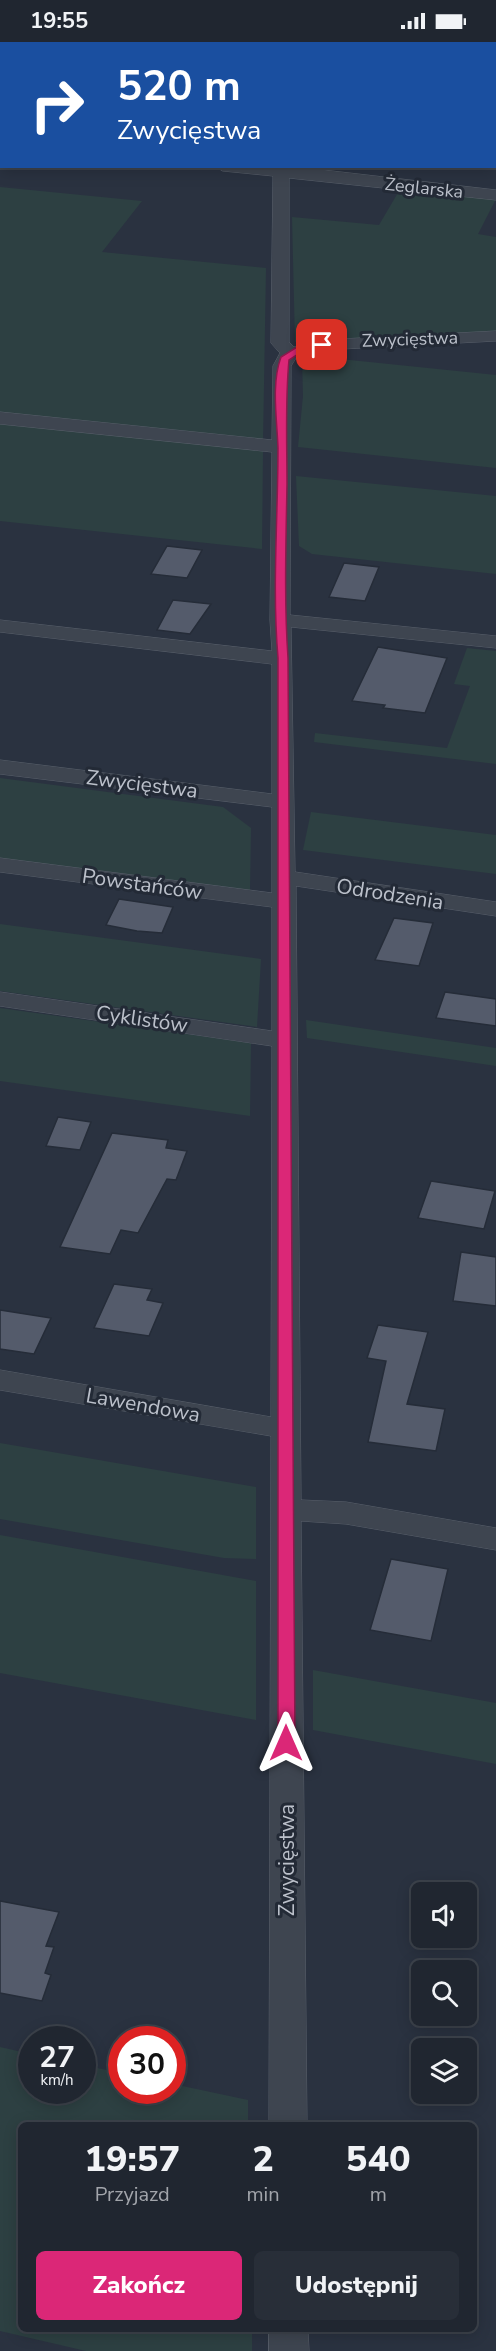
<!DOCTYPE html>
<html lang="pl">
<head>
<meta charset="utf-8">
<style>
  body { margin:0; font-family:"Nunito Sans",sans-serif; background:#282e38; color:#f1f3f6; height:100vh; display:flex; flex-direction:column; font-size:22px; white-space:nowrap }
  * { box-sizing:border-box; margin:0 }
  p { font-size:20px; color:#a2a5ab }
  .icon { flex:none; width:33px; height:33px; fill:none; stroke:currentColor; stroke-width:2; stroke-linecap:round; stroke-linejoin:round }
  .map { position:relative; flex:1; overflow:hidden }
  .panel { position:absolute; left:18px; top:2080px; width:459px; height:210px; display:flex; flex-direction:column; background:#202630; border-radius:9px; box-shadow:0 3px 15px #0003,0 0 0 2px #3d434c }
  .panel>* { flex:none }
  .hud { position:absolute; left:0px; top:0px; width:496px; height:126px; box-shadow:0 3px 15px #0003,0 0 0 2px #3d434c; background:#1a4fa0; color:#fff; overflow:hidden }
  .controls { position:absolute; left:411px; top:1840px; display:grid; gap:12px }
  .controls a { display:grid; place-items:center; width:66px; height:66px; border-radius:9px; background:#202630; box-shadow:0 3px 15px #0003,0 0 0 2px #3d434c; font-size:30px }
  .speed { position:absolute; left:18px; top:1984px; display:flex; gap:12px; font-size:30px; font-weight:700; text-align:center }
  .speed>* { display:grid; place-content:center; width:78px; height:78px; border-radius:50%; background:#202630; box-shadow:0 3px 15px #0003,0 0 0 2px #3d434c; line-height:1 }
  .speed small { font-size:15px; font-weight:400 }
  .speed .limit { border:9px solid #d22; background:#fff; color:#111 }
  .pin { position:absolute; display:grid; place-items:center; width:51px; height:51px; color:#fff; margin:-26px; border-radius:12px; box-shadow:0 3px 9px #0006 }
  .me { position:absolute; width:66px; margin:-33px; rotate:0deg; stroke-linejoin:round; filter:drop-shadow(0 0 4px #0008) }
  .turn { display:flex; align-items:center; gap:21px; height:126px; padding:0 18px; font-size:27px }
  .turn .icon { width:78px; height:78px; stroke-width:2.5 }
  .turn b { display:block; font-size:42px; line-height:51px }
  .eta { display:flex; justify-content:space-evenly; align-items:center; height:102px; text-align:center }
  .eta b { font-size:36px; font-weight:800; line-height:42px }
  .cta { display:flex; gap:12px; margin-top:auto; padding:12px 18px }
  .cta a { flex:1; height:69px; border-radius:9px; background:#db2777; color:#fff; font-size:24px; font-weight:800; line-height:69px; text-align:center }
  .cta a+a { background:#282e38; color:#f1f3f6 }
  .status { display:flex; justify-content:space-between; align-items:center; height:42px; padding:0 30px; background:#202630; direction:ltr }
  .status svg { height:16px; fill:currentColor }
  .map>svg:first-child { display:block }
  .green { fill:#2d4042 }
  .building { fill:#545b6b; stroke:#252c38; stroke-width:1.5 }
  .lines { fill:none; stroke-linecap:round; stroke-linejoin:round }
  .minor-casing { stroke:#59606b; stroke-width:1 }
  .minor { fill:#3e4550; fill-rule:evenodd }
  .route { fill:#db2777; stroke:#8e194d; stroke-width:1.5 }
  .labels { text-anchor:middle; stroke-width:6; stroke-linejoin:round; paint-order:stroke }
  .far-street-label { font-size:18px; fill:#bbc0ca; stroke:#232a36 }
  .street-label { font-size:21px; fill:#bbc0ca; stroke:#232a36 }
</style>
</head>
<body>
<div class="status"><b>19:55</b><svg viewBox="0 0 49 12"><path d="M0 12V9h3v3zM5 12V6h3v6zM10 12V3h3v9zM15 12V0h3v12zM26 1h20v11H26zM47 4h2v5h-2z"/></svg></div>
<div class="map">
<svg width="496" height="2309" viewBox="0 0 496 2309">
  <rect width="100%" height="100%" fill="#2a3240"/>
  <g class="green">
    <polygon points="285,0 496,0 496,44 495,2"/>
    <polygon points="0,145 142,159 102,210 266,226 263,400 0,373"/>
    <polygon points="399,149 496,157 478,192 496,195 496,290 295,300 292,175 379,183"/>
    <polygon points="311,314 496,333 496,426 298,405 303,354 302,318"/>
    <polygon points="0,380 263,408 262,507 0,479"/>
    <polygon points="296,434 496,454 496,532 312,512 299,504"/>
    <polygon points="467,606 496,609 496,722 314,700 315,691 447,706 470,644 454,642"/>
    <polygon points="0,736 223,765 251,786 250,848 0,816"/>
    <polygon points="311,770 496,793 496,832 303,808"/>
    <polygon points="0,882 261,917 257,985 0,949"/>
    <polygon points="0,966 251,1001 250,1074 0,1039"/>
    <polygon points="306,978 496,1006 496,1024 307,996"/>
    <polygon points="0,1401 256,1445 256,1517 224,1516 0,1477"/>
    <polygon points="0,1493 256,1539 256,1678 0,1631"/>
    <polygon points="313,1628 496,1661 496,1722 313,1688"/>
    <polygon points="0,2005 31,2012 32,2049 82,2049 83,2023 121,2031 122,2049 172,2049 173,2042 248,2058 248,2083 21,2084 21,2288 252,2288 252,2309 86,2309 0,2289"/>
  </g>
  <g class="building">
    <polygon points="167,504 202,508 187,536 151,532"/>
    <polygon points="344,521 379,525 365,559 329,555"/>
    <polygon points="173,558 211,562 190,592 157,588"/>
    <polygon points="378,605 447,616 425,671 383,666 385,663 352,659"/>
    <polygon points="119,857 173,865 162,891 137,889 106,883"/>
    <polygon points="394,876 433,881 419,924 375,918"/>
    <polygon points="445,950 496,957 496,984 436,976"/>
    <polygon points="58,1075 91,1080 80,1108 46,1104"/>
    <polygon points="112,1091 168,1098 166,1106 187,1109 176,1138 167,1137 138,1191 121,1188 110,1212 60,1205"/>
    <polygon points="431,1139 495,1149 484,1187 418,1176"/>
    <polygon points="461,1210 496,1215 496,1264 453,1259"/>
    <polygon points="114,1242 152,1247 147,1258 163,1261 149,1294 94,1286"/>
    <polygon points="0,1268 51,1276 34,1312 0,1307"/>
    <polygon points="378,1283 428,1290 407,1362 445,1367 436,1409 368,1400 386,1319 367,1316"/>
    <polygon points="391,1517 448,1527 431,1599 370,1588"/>
    <polygon points="0,1859 59,1870 46,1904 54,1905 45,1931 51,1933 42,1959 0,1951"/>
  </g>
  <g class="lines">
    <g class="minor-casing">
      <g id="minor">
        <polygon points="141,0 173,0 174,2 142,2"/>
        <polygon points="0,98 2,99 2,109 0,108"/>
        <polygon points="215,124 289,124 496,148 496,158 289,136 289,300 294,305 322,298 496,289 496,299 323,308 296,316 291,324 290,573 496,594 496,606 291,585 295,830 496,860 496,874 296,844 301,1458 346,1460 496,1486 496,1508 346,1482 301,1479 307,2084 269,2084 271,1394 0,1348 0,1328 271,1375 272,1004 0,964 0,950 272,989 272,865 0,830 0,816 272,851 272,765 0,732 0,718 272,752 272,622 0,590 0,578 272,609 270,578 272,410 0,382 0,370 272,398 273,324 280,311 271,301 273,134 223,129"/>
        <polygon points="269,2288 308,2288 309,2309 269,2309"/>
      </g>
    </g>
    <use href="#minor" class="minor"/>
  </g>
  <path class="route" d="M322,300L326,303L325,304L303,309L289,318C285,359 287,400 287,442C286,500 284,558 288,616L295,1701L286,1708L278,1701V616C272,546 278,476 278,406C277,377 271,342 281,315L297,305Z"/>
  <g class="labels">
    <g class="far-street-label">
      <text transform="translate(424 146) rotate(6)" y="6">Żeglarska</text>
      <text transform="translate(410 297) rotate(-2)" y="6">Zwycięstwa</text>
    </g>
    <g class="street-label">
      <text transform="translate(142 742) rotate(7)" y="7">Zwycięstwa</text>
      <text transform="translate(142 842) rotate(8)" y="7">Powstańców</text>
      <text transform="translate(390 852) rotate(9)" y="7">Odrodzenia</text>
      <text transform="translate(142 977) rotate(8)" y="7">Cyklistów</text>
      <text transform="translate(143 1363) rotate(10)" y="7">Lawendowa</text>
      <text transform="translate(287 1818) rotate(-90)" y="7">Zwycięstwa</text>
    </g>
  </g>
</svg>
<div class="controls">
<a><svg class="icon" aria-label="sound" viewBox="0 0 24 24"><path d="M4 9h4l5-4v14l-5-4H4zM17 9q2 3 0 6"/></svg></a>
<a><svg class="icon" aria-label="search" viewBox="0 0 24 24"><circle cx="10" cy="10" r="6"/><path d="M15 15l6 6"/></svg></a>
<a><svg class="icon" aria-label="layers" viewBox="0 0 24 24"><path d="M12 4l9 5-9 5-9-5zM3 14l9 5 9-5"/></svg></a>
</div>
<div class="speed"><div>27<small>km/h</small></div><div class="limit">30</div></div>
<div class="pin" style="left:322px;top:303px;background:#d93025"><svg class="icon" aria-label="arrive" viewBox="0 0 24 24"><path d="M6 21V4h12l-3 4 3 4H6"/></svg></div>
<svg class="me" style="left:286px;top:1701px" viewBox="-20 -20 40 40"><path d="M0-17L14 15 0 8-14 15z" fill="#db2777" stroke="#fff" stroke-width="4"/></svg>
<div class="hud">
<div class="turn"><svg class="icon" aria-label="right" viewBox="0 0 24 24"><path d="M7 20v-9h11M14 6l5 5-5 5"/></svg><div><b>520 m</b>Zwycięstwa</div></div>
</div>
<section class="panel">
<div class="eta">
<div><b>19:57</b><p>Przyjazd</p></div>
<div><b>2</b><p>min</p></div>
<div><b>540</b><p>m</p></div>
</div>
<div class="cta"><a>Zakończ</a><a>Udostępnij</a></div>
</section>
</div>
</body>
</html>
